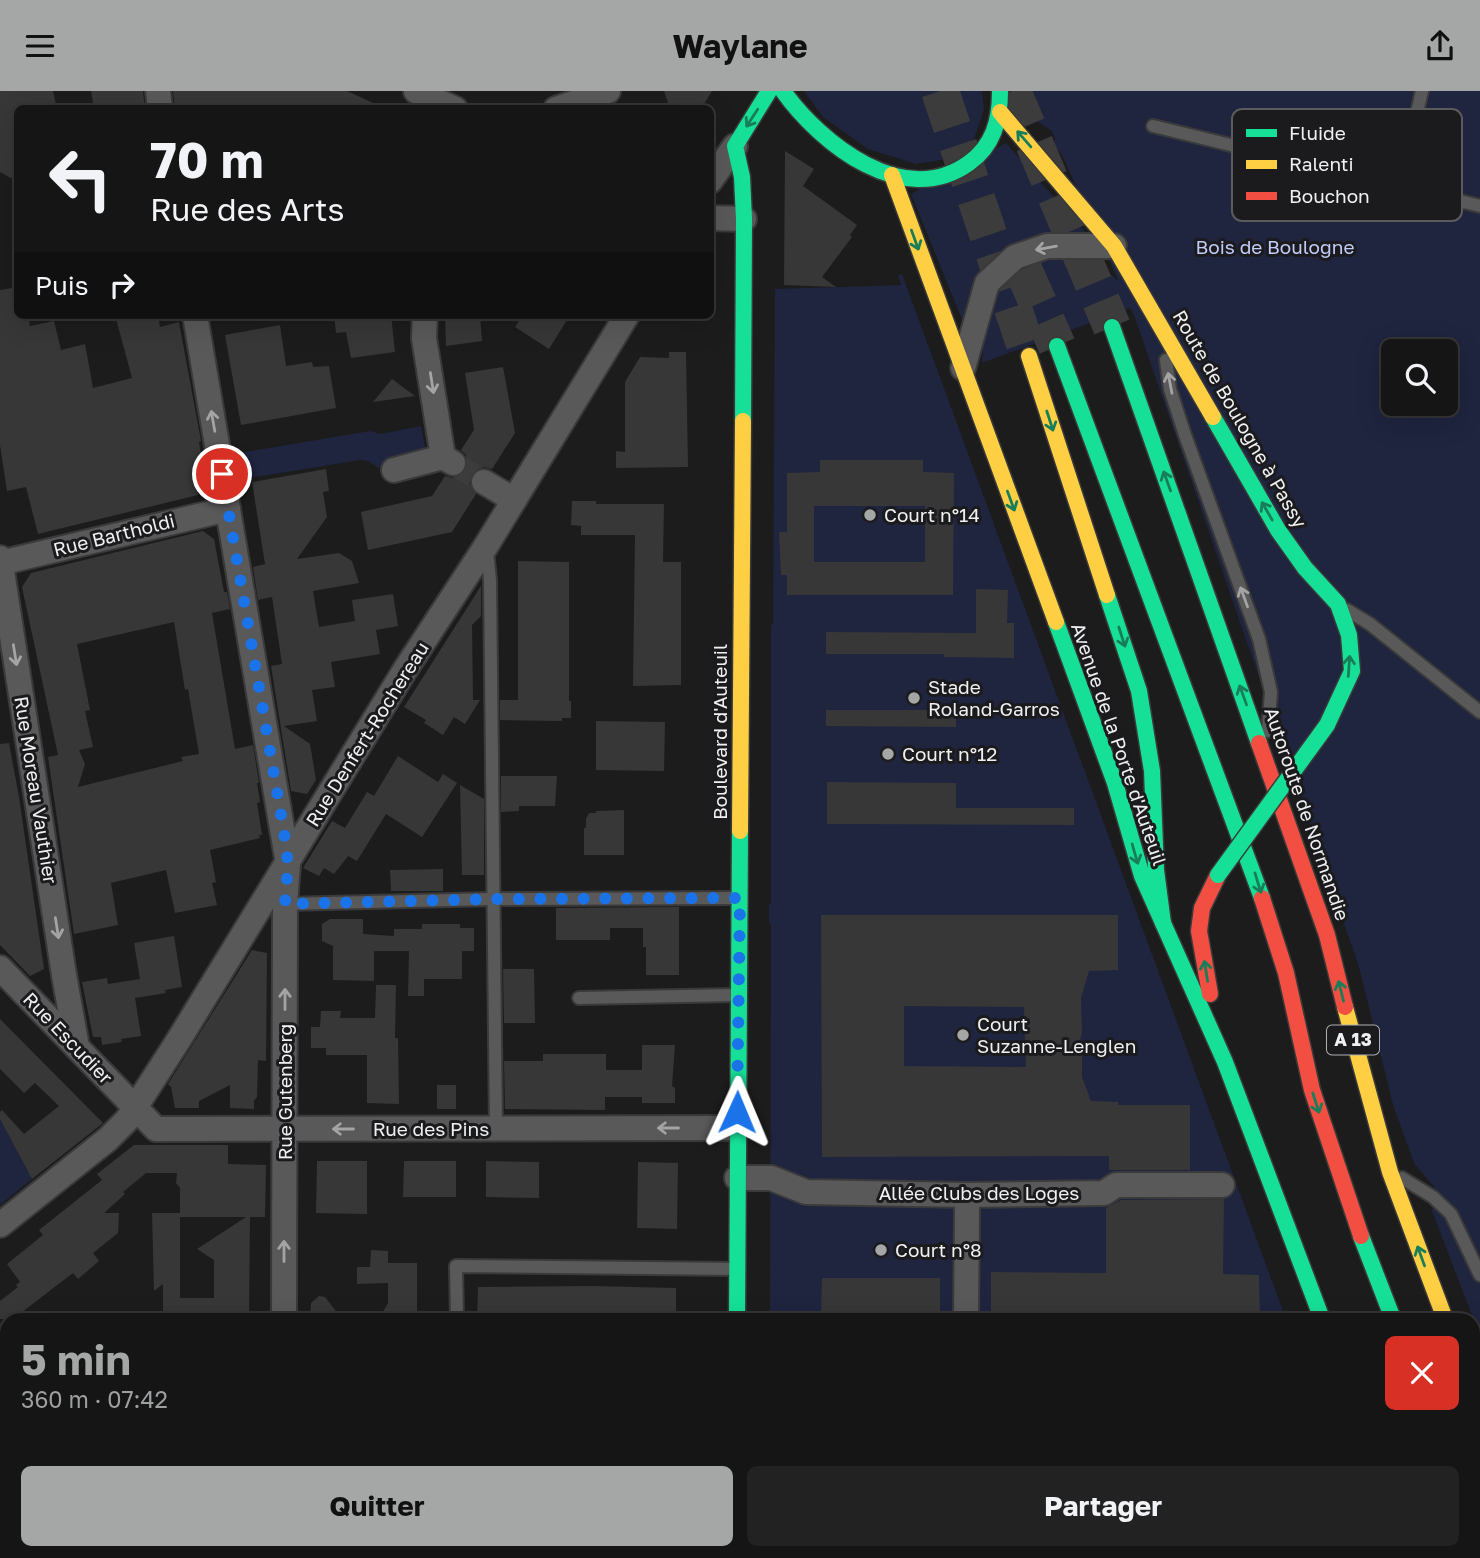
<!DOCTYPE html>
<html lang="fr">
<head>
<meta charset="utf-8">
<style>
  body { margin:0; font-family:"Golos Text",sans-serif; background:#222; color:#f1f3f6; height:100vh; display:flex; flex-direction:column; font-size:26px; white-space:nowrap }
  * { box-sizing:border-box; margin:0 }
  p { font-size:23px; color:#9d9fa0 }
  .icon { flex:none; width:38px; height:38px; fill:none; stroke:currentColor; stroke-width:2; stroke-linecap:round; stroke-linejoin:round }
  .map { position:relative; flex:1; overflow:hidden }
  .details { position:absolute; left:0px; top:1222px; width:1480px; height:247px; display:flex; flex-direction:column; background:#151515; border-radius:21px 21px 0 0; box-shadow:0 7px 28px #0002,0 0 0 2px #343434 }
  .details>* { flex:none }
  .top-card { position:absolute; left:14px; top:14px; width:700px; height:214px; border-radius:10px; box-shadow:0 7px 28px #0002,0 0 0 2px #343434; background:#151515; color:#f1f3f6; overflow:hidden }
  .controls { position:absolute; left:1381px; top:248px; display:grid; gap:14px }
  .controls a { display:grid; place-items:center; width:77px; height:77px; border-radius:10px; background:#151515; box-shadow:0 7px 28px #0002,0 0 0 2px #343434; font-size:35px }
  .pin { position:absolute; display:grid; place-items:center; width:60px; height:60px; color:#fff; margin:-30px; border:4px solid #fff; border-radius:50%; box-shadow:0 2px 7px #0007 }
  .me { position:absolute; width:77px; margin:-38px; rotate:1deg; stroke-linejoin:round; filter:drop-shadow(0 0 5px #0008) }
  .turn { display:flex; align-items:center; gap:24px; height:147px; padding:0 21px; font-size:32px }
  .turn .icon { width:91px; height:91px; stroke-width:2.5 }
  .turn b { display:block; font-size:49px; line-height:60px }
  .then { display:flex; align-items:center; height:66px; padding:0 21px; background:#0003; gap:14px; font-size:26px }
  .round { display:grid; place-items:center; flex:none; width:74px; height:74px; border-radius:10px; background:#222 }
  .head { display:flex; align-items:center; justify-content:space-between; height:119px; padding:0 21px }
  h1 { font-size:42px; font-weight:700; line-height:52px; color:#a5a6a6 }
  .cta { display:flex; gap:14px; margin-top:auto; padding:14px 21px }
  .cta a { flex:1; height:80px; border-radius:10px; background:#a5a6a6; color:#111; font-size:28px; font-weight:700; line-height:80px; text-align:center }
  .cta a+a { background:#222; color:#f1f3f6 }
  header { display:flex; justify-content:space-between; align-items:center; height:91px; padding:0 21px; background:#a5a6a6; color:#111; font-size:32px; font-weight:700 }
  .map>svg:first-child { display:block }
  .green { fill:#1f243f; fill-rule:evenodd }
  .building { fill:#373738; fill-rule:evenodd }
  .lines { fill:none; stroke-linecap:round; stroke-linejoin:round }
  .street-tunnel { stroke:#3c3c3c; stroke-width:24; stroke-dasharray:24 12; stroke-linecap:butt }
  .highway-tunnel { stroke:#3c3c3c; stroke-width:38; stroke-dasharray:38 19; stroke-linecap:butt }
  .lane-casing { stroke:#3a3a3a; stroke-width:16 }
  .street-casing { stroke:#3a3a3a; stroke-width:28 }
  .fast-casing { stroke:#3a3a3a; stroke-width:19 }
  .slow-casing { stroke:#3a3a3a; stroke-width:19 }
  .jam-casing { stroke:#3a3a3a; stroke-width:19 }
  .lane { stroke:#595959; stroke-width:12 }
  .street { stroke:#595959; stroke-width:24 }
  .fast { stroke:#16e098; stroke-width:16 }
  .slow { stroke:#ffcf43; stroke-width:16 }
  .jam { stroke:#f24e42; stroke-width:16 }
  .fast-bridge-casing { stroke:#3a3a3a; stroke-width:19; stroke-linecap:butt }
  .fast-bridge { stroke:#16e098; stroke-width:16 }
  .oneway { stroke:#187e5a }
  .oneway2 { stroke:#a4a4a5 }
  .route { stroke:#1a73e8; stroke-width:12; stroke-dasharray:0 21.6 }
  .poi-dot { fill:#a5a6a6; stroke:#1b1b1d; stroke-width:2.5 }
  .labels { text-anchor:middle; stroke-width:6; stroke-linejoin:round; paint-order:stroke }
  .shield { fill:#1b1b1d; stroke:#afb0b1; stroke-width:2 }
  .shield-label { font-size:18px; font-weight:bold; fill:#eff0f1 }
  .park-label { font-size:19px; fill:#c1ccfa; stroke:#1b1b1d }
  .street-label { font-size:19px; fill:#eff0f1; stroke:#1b1b1d }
  .poi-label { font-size:19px; fill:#eff0f1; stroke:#1b1b1d; text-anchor:start }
  .key { fill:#1b1b1d; stroke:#5b5b5d; stroke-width:2 }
  .key-label { font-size:19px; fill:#eff0f1 }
</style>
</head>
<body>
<header><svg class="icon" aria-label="menu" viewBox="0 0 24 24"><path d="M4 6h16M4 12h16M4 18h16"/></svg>Waylane<svg class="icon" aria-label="share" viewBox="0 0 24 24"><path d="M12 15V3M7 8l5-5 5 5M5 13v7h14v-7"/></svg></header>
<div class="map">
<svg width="1480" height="1467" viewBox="0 0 1480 1467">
  <rect width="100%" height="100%" fill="#1c1c1c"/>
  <g class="green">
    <polygon points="804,0 982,0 984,19 974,48 954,67 916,73 868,58 823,26"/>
    <path d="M1028,0H1480V1245L1432,1120L1433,1116H1437L1445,1125L1435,1097L1414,1072L1393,1014L1359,876L1134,224L1130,217L982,272L983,249L990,206L1014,178L1043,165L1082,166L1105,178L1119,191L1062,64L1053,53L1055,48L1052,40L1038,31ZM1393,261H1446V313H1393Z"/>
    <polygon points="1006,52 1087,143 1049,145 963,231 911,103"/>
    <polygon points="902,183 1286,1228 770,1228 771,833 769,832 769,813 771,813 771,534 773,533 775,198 901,194 898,184"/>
    <path d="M421,335L425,357C410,367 393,364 378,377L368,370L360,369L244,388L239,362L370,340L381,343Z"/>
    <polygon points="0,1028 32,1088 0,1114"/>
    <polygon points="1480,1392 1480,1467 1434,1467 1431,1461 1474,1461 1474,1394"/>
    <polygon points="767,1461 1371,1461 1374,1467 767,1467"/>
  </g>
  <g class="building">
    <polygon points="0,0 53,0 57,18 18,18 18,91 0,81"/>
    <polygon points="91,0 143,0 145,18 94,18"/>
    <polygon points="173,0 347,0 386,18 175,18"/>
    <polygon points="664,0 712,0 701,18 670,18"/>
    <polygon points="785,60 814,78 803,95 857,134 850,144 852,146 822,186 836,196 784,194"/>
    <polygon points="18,196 18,224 28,224 30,235 54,230 61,259 85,253 93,297 132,287 115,224 158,224 160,236 179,231 201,350 199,351 205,391 196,394 198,404 38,443 26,396 7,400 0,354 0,199"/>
    <polygon points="334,224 391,224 395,261 351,267 346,241 336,242"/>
    <polygon points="445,224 480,224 482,250 446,255"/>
    <polygon points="523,224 570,224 549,258 515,236"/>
    <polygon points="280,234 286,275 312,271 313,276 329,275 336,317 241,334 225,244"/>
    <polygon points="669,261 686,261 688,376 616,377 616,360 625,361 625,291 640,266 669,267"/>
    <polygon points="503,276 515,342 492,378 484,376 472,383 469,391 476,403 452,441 368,459 361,421 432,405 445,385 453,387 465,380 468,372 466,364 461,359 474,339 465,282"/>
    <polygon points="392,288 415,305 373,311"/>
    <path d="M820,369H923V381L954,382L953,504H787V484H781L779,441H787V382L820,381ZM814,415H925V471H814Z"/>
    <polygon points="326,378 329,400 323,401 327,426 297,468 339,462 352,470 359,492 313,500 319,536 355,530 352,509 393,503 398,535 376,539 380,563 331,571 335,596 312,599 317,630 284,635 310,653 316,689 307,703 291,700 271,575 282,573 272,506 258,509 253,476 265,473 252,391"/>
    <polygon points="572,410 596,410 596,413 664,413 663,471 681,471 681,594 633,595 635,444 581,444 581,435 571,434"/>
    <path d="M203,440L214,448L224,501H227L230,518L212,522L235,658L253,654L259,692H257L260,711L257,712L262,744H259L260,747L210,759L216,791L212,792L217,814L175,822L166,779L111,792L118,834L74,843L48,666L58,664L22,496L31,482ZM174,531L185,599L188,598L199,663L181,666L183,670L78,696L85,673L79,659L93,656L85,620L90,619L77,553Z"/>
    <polygon points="518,470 569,471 569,610 571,610 571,627 562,627 562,630 500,629 500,609 518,609"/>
    <polygon points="481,495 481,525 472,534 473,609 480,609 465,633 454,626 443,644 424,632 426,629 404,616"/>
    <polygon points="976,498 1008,499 1007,532 1014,532 1014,567 944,566 944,563 826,563 826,541 976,542"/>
    <polygon points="826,619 956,619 956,636 826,635"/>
    <polygon points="596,630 665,631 664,680 596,679"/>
    <polygon points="9,652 19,706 44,878 30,885 0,854 0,653"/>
    <polygon points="398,665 438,691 443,683 457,692 422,746 386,723 357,770 348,765 334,783 324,777 319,785 303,777 332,730 345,737 367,701 374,705"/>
    <polygon points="501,685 557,685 555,715 519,715 519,720 501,721"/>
    <polygon points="827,691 956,692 956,717 1074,717 1074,734 827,733"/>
    <polygon points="460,694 484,708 484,784 462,784"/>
    <polygon points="624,719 624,764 584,764 584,737 586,737 586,728 589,722 596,722 596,720"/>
    <polygon points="443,778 443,800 391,800 390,779"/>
    <polygon points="679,816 679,884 646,884 646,856 643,856 643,837 610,837 610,849 556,849 556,817"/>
    <path d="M821,824H1118V879L1089,880L1081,907L1082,942L1079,952H1082V986L1091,1010L1118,1011V1014H1190V1079H1109V1065L822,1066ZM904,915L1024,916L1026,976L904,975Z"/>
    <polygon points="330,828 363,828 363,843 394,845 394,838 422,838 422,833 460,833 460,837 474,837 474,860 462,860 462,888 424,888 424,905 408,905 409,860 374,860 374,890 333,889 333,855 322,850 322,833"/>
    <polygon points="174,845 182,896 165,899 166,902 135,907 141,945 121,948 122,951 102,954 101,946 93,946 82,891 107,887 108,893 140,888 134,852"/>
    <polygon points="252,859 267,862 266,970 258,969 257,1006 254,1010 254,1018 230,1017 230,994 199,1010 199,1017 175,1017 171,996 168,993"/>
    <polygon points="503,878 534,878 535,932 504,932"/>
    <polygon points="376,894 396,894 395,947 398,947 399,1013 367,1012 367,964 326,964 326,957 311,957 311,936 320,936 321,920 341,920 340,927 375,927"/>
    <polygon points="0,928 103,1032 32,1088 0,1028 0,1021 2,1019 24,1043 59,1015 35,992 24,1002 0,978"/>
    <polygon points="642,954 675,954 672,995 675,997 675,1012 642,1012 642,1006 605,1006 605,1019 505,1018 504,970 543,970 543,963 606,963 606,979 642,979"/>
    <rect x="437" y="994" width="19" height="24"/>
    <polygon points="134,1054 228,1054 228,1073 266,1074 265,1126 250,1126 249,1228 163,1228 163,1193 154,1200 152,1122 180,1122 180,1207 214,1207 214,1169 197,1158 246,1126 180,1126 180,1097 176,1092 177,1082 146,1082 123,1101 125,1103 104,1122 119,1122 118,1142 93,1162 99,1170 78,1188 73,1182 13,1228 0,1228 0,1210 18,1196 16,1194 20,1191 7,1173 43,1144 39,1139 102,1089 97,1083"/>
    <polygon points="317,1070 367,1070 367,1123 316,1122"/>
    <polygon points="404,1070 456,1070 456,1106 403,1106"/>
    <polygon points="486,1070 539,1071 539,1107 486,1106"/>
    <polygon points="638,1071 678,1072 677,1138 637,1137"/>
    <polygon points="1224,1108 1223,1183 1259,1184 1260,1228 1106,1228 1106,1220 991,1220 991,1181 1106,1182 1106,1117 1121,1109"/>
    <polygon points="371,1159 388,1160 388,1172 417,1172 417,1228 379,1228 388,1212 388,1192 357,1193 357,1176 370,1176"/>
    <polygon points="822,1187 940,1187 940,1225 821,1225"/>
    <polygon points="591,1195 676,1197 676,1228 477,1228 478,1196"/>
    <polygon points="319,1205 325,1206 342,1228 310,1228 311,1212"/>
  </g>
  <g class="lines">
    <polyline class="street-tunnel" points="453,372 484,391"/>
    <g class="highway-tunnel">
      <polyline points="940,0 1029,265"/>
      <polyline points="1012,0 1112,236"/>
      <polyline points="1023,178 1057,255"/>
    </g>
    <g class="lane-casing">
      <g id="lane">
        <polyline points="1153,35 1480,115"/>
        <polyline points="1400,95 1422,0"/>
        <polyline points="1166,269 1170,298 1185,344 1259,548 1271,601 1268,640"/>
        <polyline points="487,459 490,489 496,1038"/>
        <polyline points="1347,519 1370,533 1480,621"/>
        <polyline points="285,813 493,808 736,807"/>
        <polyline points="579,907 736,904"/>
        <polyline points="1402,1087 1433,1106 1451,1123 1480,1184"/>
        <polyline points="457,1228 456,1175 737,1178"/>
        <polyline points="1474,1352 1480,1349"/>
      </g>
    </g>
    <g class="street-casing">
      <g id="street">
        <polyline points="158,0 160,18"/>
        <polyline points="416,0 455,18"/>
        <polyline points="556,18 608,0"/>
        <polyline points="710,90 735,55"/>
        <polyline points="710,127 744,128"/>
        <polyline points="195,224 288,773 285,813 284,1228"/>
        <polyline points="425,224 424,247 443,366"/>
        <polyline points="963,277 987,192 1015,166 1047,155 1114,155"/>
        <polyline points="394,379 443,366 453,372"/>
        <polyline points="484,391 514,409"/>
        <polyline points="0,467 64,884 77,956"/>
        <polyline points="0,472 228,418"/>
        <polyline points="0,877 156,1038 737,1037"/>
        <polyline points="737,1087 771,1087 806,1101 967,1104 1104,1102 1116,1094 1222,1094"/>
        <polyline points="0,1134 108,1048 127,1029 178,950 405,579 486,455 627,224"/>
        <polyline points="966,1228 967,1118"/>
        <polyline points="0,1380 7,1380"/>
        <polyline points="1327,1461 1327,1467"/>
        <polyline points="283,1467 283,1461"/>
        <polyline points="963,1467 963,1461"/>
      </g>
    </g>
    <g class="fast-casing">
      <g id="fast">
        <path d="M783,0C821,53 904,119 969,72C993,55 1000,30 1000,1"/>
        <polyline points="1112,236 1259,652"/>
        <polyline points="1057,255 1262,807"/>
        <polyline points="1213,326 1278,439 1305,477 1338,513 1349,544 1352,580 1327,634"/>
        <polyline points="743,330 744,128 742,86 735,55 769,0"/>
        <polyline points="1107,504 1139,600 1152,680 1156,779 1163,832"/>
        <polyline points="1056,531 1115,692 1142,785 1225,971 1322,1228"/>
        <polyline points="1361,1145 1393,1228"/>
        <polyline points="737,1228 740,740"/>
        <polyline points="1474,1299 1480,1313"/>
      </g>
    </g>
    <g class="slow-casing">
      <g id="slow">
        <polyline points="1000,21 1114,155 1213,326"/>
        <polyline points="892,84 1056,531"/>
        <polyline points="1029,265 1107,504"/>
        <polyline points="740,740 743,330"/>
        <polyline points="1345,916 1390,1081 1445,1228"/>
        <polyline points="1409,1461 1411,1467"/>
      </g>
    </g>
    <g class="jam-casing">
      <g id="jam">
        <polyline points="1259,652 1327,844 1345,916"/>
        <polyline points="1262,807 1286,882 1312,999 1361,1145"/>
        <polyline points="1210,903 1199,840 1202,817 1218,784"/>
        <polyline points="1474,1425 1480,1440"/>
        <polyline points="736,1461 736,1467"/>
      </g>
    </g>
    <use href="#lane" class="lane"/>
    <use href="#street" class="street"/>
    <use href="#fast" class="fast"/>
    <use href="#slow" class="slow"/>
    <use href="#jam" class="jam"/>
    <g class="fast-bridge-casing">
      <polyline id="fast-bridge" points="1218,784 1327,634"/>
    </g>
    <use href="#fast-bridge" class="fast-bridge"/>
  </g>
  <defs><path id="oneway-shaft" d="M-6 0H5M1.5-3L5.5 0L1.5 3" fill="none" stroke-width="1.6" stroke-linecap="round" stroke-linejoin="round" transform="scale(1.75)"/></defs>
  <g class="oneway">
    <use href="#oneway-shaft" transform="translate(752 27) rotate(123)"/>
    <use href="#oneway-shaft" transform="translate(1024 48) rotate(-131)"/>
    <use href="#oneway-shaft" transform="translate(915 149) rotate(70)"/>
    <use href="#oneway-shaft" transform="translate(1050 330) rotate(72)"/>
    <use href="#oneway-shaft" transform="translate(1167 390) rotate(-110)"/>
    <use href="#oneway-shaft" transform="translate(1011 410) rotate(70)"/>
    <use href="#oneway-shaft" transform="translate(1267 420) rotate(-120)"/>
    <use href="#oneway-shaft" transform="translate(1122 546) rotate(72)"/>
    <use href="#oneway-shaft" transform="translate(1349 575) rotate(-86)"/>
    <use href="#oneway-shaft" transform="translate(1243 604) rotate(-110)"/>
    <use href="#oneway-shaft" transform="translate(1135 763) rotate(74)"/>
    <use href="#oneway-shaft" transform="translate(1258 792) rotate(73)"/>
    <use href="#oneway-shaft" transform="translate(1206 880) rotate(-99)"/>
    <use href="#oneway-shaft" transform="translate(1341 900) rotate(-104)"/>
    <use href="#oneway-shaft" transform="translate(1316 1012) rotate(72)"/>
    <use href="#oneway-shaft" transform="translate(1421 1165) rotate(-110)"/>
  </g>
  <g class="oneway2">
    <use href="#oneway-shaft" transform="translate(1046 157) rotate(170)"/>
    <use href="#oneway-shaft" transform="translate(432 292) rotate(81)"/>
    <use href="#oneway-shaft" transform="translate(1170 292) rotate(-101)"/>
    <use href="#oneway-shaft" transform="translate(213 330) rotate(-100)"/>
    <use href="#oneway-shaft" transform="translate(1244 506) rotate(-110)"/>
    <use href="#oneway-shaft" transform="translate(15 564) rotate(81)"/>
    <use href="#oneway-shaft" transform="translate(57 837) rotate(81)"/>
    <use href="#oneway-shaft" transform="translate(285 908) rotate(-90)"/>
    <use href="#oneway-shaft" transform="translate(668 1037) rotate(-180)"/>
    <use href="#oneway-shaft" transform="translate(343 1038) rotate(-180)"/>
    <use href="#oneway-shaft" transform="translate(284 1160) rotate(-90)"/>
  </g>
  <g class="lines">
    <polyline class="route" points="222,383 284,741 288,773 285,813 492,808 740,807 737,1021"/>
  </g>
  <g class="poi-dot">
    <circle cx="870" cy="424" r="7"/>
    <circle cx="914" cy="607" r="7"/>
    <circle cx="888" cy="663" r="7"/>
    <circle cx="963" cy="944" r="7"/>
    <circle cx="881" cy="1159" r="7"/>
  </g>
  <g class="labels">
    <rect class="shield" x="1327" y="934.5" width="52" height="29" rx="5"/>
    <g class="shield-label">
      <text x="1353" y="955">A 13</text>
    </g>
    <g class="park-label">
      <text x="1275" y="163">Bois de Boulogne</text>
    </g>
    <g class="street-label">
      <text transform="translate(1240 328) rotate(60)" y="7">Route de Boulogne à Passy</text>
      <text transform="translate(114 444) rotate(-14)" y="7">Rue Bartholdi</text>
      <text transform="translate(720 641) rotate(-90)" y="7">Boulevard d'Auteuil</text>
      <text transform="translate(367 643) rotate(-58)" y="7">Rue Denfert-Rochereau</text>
      <text transform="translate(1119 653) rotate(71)" y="7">Avenue de la Porte d'Auteuil</text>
      <text transform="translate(36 699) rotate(81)" y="7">Rue Moreau Vauthier</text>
      <text transform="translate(1307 723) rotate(71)" y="7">Autoroute de Normandie</text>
      <text transform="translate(68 947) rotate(46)" y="7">Rue Escudier</text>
      <text transform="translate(285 1001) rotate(-90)" y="7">Rue Gutenberg</text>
      <text x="431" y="1045">Rue des Pins</text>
      <text x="979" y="1109">Allée Clubs des Loges</text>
    </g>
    <g class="poi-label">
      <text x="884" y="431">Court n°14</text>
      <text x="928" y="603">Stade<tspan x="928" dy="22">Roland-Garros</tspan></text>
      <text x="902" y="670">Court n°12</text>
      <text x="977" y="940">Court<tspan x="977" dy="22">Suzanne-Lenglen</tspan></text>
      <text x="895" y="1166">Court n°8</text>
    </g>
  </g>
  <rect x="1232" y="18" width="230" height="112" rx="10" class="key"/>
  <rect x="1246" y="38" width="31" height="8" fill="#16e098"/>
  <rect x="1246" y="69" width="31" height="9" fill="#ffcf43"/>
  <rect x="1246" y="101" width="31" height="8" fill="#f24e42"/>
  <g class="key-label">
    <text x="1289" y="49">Fluide</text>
    <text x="1289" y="80">Ralenti</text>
    <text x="1289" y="112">Bouchon</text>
  </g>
</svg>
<div class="controls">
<a><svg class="icon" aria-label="search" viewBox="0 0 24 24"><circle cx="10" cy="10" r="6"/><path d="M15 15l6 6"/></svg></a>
</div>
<div class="pin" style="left:222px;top:383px;background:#d93025"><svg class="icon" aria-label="arrive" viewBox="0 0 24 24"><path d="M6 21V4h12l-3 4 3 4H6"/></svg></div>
<svg class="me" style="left:737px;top:1021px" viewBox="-20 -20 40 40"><path d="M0-17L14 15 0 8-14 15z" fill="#1a73e8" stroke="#fff" stroke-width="4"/></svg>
<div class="top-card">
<div class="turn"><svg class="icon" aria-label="left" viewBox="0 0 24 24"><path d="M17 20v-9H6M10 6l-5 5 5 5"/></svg><div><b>70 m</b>Rue des Arts</div></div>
<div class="then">Puis<svg class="icon" aria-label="right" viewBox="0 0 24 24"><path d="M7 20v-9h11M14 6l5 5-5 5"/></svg></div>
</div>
<section class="details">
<div class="head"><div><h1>5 min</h1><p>360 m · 07:42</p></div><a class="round" style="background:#d93025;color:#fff"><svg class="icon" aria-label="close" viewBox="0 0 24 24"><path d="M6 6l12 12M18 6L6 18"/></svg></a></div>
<div class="cta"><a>Quitter</a><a>Partager</a></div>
</section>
</div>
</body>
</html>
